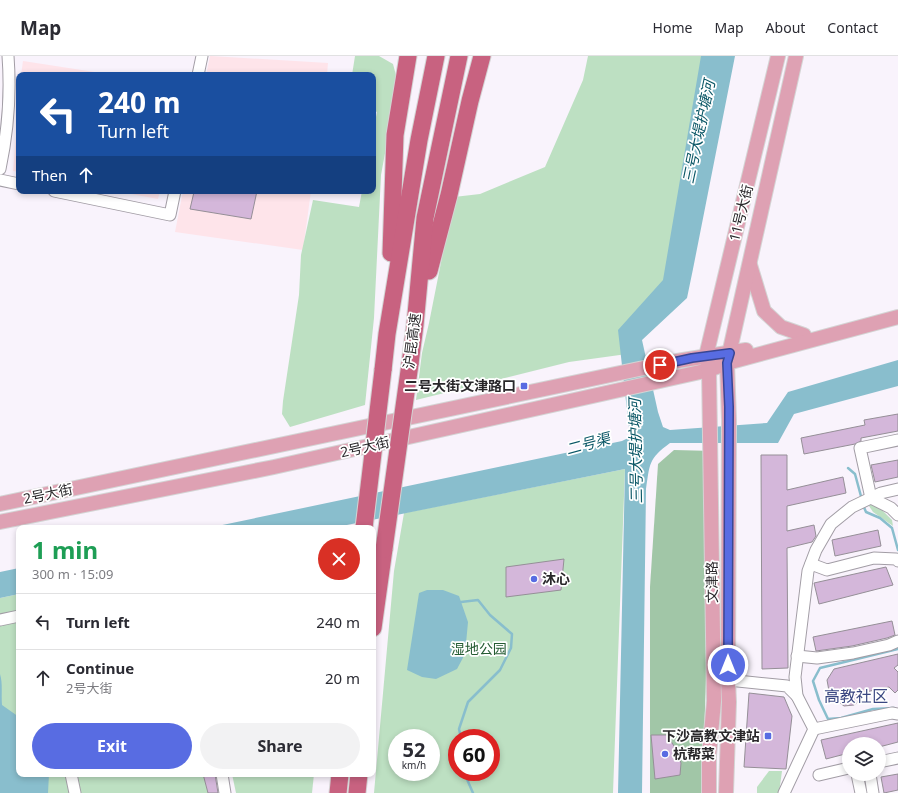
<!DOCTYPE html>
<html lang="en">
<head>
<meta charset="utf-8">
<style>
  body { margin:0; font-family:"Noto Sans","Noto Sans SC",sans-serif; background:#f2f2f3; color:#2b2b33; height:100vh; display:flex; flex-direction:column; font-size:15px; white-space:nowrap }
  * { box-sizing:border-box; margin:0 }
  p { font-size:13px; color:#7c7c81 }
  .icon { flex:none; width:22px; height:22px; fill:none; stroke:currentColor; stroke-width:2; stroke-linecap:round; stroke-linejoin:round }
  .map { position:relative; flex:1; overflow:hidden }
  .panel { position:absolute; left:16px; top:469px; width:360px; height:252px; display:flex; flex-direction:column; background:#fff; border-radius:8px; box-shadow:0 2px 6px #0003 }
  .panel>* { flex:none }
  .hud { position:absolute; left:16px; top:16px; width:360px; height:122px; border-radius:8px; box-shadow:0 2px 6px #0003; background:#1a4fa0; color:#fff; overflow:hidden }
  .buttons { position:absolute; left:842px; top:681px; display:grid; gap:8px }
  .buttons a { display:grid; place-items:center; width:44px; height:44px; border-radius:50%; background:#fff; box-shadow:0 2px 6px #0003; font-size:20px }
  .speed { position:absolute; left:388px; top:673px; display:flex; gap:8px; font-size:20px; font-weight:700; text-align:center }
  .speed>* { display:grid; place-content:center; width:52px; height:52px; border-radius:50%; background:#fff; box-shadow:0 2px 6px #0003; line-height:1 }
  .speed small { font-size:10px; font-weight:400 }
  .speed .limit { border:6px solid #d22; background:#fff; color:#111 }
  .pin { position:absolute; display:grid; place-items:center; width:34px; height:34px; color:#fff; margin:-17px; border:2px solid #fff; border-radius:50%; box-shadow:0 1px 4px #0007 }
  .me { position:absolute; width:44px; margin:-22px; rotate:0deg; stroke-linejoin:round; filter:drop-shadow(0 0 3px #0008) }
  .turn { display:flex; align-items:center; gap:14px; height:84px; padding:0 16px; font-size:18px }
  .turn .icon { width:52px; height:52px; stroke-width:2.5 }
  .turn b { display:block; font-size:28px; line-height:34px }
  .then { display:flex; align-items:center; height:38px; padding:0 16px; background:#0003; gap:8px; font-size:15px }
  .round { display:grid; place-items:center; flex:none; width:42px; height:42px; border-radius:21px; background:#f2f2f3 }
  .summary { display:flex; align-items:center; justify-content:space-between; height:68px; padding:0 16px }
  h1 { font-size:24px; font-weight:700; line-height:30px; color:#1e9e55 }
  .cta { display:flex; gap:8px; margin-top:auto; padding:8px 16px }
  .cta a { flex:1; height:46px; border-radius:24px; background:#586ce2; color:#fff; font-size:16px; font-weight:700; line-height:46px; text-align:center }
  .cta a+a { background:#f2f2f3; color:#2b2b33 }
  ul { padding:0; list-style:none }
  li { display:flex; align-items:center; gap:12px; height:56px; padding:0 16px; border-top:1px solid #e1e1e2 }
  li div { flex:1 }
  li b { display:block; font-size:15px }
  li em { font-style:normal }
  header { display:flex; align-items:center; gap:24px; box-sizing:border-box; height:56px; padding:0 20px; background:#fff; border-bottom:1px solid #e1e1e2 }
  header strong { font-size:19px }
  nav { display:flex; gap:22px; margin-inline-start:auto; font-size:14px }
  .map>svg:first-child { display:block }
  .commercial { fill:#fee4ea }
  .green { fill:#bde0c2; fill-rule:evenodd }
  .forest { fill:#a1c6a7 }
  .water { fill:#89becd }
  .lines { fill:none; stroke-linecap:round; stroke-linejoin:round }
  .stream { stroke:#89becd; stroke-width:2.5 }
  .building { fill:#d4b7da; stroke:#958f97 }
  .minor-casing { stroke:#a29da5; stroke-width:13 }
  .major-casing { stroke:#d4d4d4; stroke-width:16 }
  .highway-casing { stroke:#d4d4d4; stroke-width:19 }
  .minor { stroke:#fff; stroke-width:11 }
  .major { stroke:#dea1b3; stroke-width:14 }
  .highway { stroke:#c86280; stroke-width:17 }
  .highway-bridge-casing { stroke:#d4d4d4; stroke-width:19; stroke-linecap:butt }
  .highway-bridge { stroke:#c86280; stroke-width:17 }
  .route-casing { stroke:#394693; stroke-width:10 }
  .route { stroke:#586ce2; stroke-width:7 }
  .poi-dot { fill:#586ce2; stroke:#fff; stroke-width:1.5 }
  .labels { text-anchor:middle; stroke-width:3.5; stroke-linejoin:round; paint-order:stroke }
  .street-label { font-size:14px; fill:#29272a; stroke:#fff }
  .poi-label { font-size:14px; font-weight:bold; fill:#29272a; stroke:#fff; text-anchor:end }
  .park-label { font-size:14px; fill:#255c33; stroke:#fff }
  .water-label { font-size:15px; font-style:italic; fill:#095665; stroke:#fff }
  .quarter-label { font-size:16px; fill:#3a4782; stroke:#fff }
</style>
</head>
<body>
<header>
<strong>Map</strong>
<nav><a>Home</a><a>Map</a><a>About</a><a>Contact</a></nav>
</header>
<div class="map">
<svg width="898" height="737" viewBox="0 0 898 737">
  <rect width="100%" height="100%" fill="#f9f3fc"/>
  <g class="commercial">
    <polygon points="210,0 211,0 328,7 327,19 206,19"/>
    <polygon points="23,5 114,19 21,19"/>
    <polygon points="19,45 19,116 13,115"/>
    <polygon points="115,135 160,135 158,143"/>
    <polygon points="183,135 311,135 303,194 175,176"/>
  </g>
  <g class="green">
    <polygon points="355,0 379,0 393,8 398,27 381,119 374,262 365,349 290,371 282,358 283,345 299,239 301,199 313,144 359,151 362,135 373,135 373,76 377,56 373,54 373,19 352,19"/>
    <polygon points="588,0 717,0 680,232 627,298 569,306 416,344 422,297 429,267 454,141 480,138 545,111 583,24"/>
    <path d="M625,413L613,737H374L394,515L404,457ZM397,682H431V716H397ZM457,682H491V716H457Z"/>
    <polygon points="873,445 892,464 893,470 873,456 869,450"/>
    <polygon points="19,538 19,718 210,718 214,737 0,737 0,542"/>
    <polygon points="769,715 782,715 779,737 757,737 757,731"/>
    <polygon points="232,718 314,718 312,737 236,737"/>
  </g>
  <polygon class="forest" points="674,394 714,395 702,737 650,737 650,531 658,408"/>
  <g class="water">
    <path d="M701,0H735L693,213L687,242L642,284L658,356L663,371L670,374L767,367L788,336L898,304V330L794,358L778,387H670C648,403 650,408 646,433L642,737H618L625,413L332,472H208L622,385L630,381L618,274L663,224Z"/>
    <polygon points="19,512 19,538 0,542 0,516"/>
    <polygon points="427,534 443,534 459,540 468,566 465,598 457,613 436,623 422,621 407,614 419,537"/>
    <path d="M0,618C3,628 1,638 2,649L19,661V718H49L48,737H0Z"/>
  </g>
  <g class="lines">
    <g class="stream">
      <polyline points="848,412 855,418 862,444"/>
      <polyline points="863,449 866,456 880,462 892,472 898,494"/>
      <polyline points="894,652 873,653 841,662 828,663 819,644 813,625 820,612 898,593"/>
      <polyline points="461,682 459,673 468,646 500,614 511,592 512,578 490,559 478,544 461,546"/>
      <polyline points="465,716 466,721 473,737"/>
    </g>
  </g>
  <g class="building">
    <polygon points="208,135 257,135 251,163 190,153 194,136"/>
    <polygon points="898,358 898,375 861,382 861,385 855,388 804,398 801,382 865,369 864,364"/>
    <polygon points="761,399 787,399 787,434 843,421 846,437 787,450 787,475 814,469 816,480 812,486 787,492 788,612 762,613"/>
    <polygon points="898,404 898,421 875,426 871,409"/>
    <polygon points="878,474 881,490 835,500 832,484"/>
    <polygon points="564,503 561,534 506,541 506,511"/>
    <polygon points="886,511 893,529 819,548 814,527"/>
    <polygon points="892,565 895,579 887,582 852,590 816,595 813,581"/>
    <polygon points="898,598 898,609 894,612 898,616 898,634 895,637 889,631 856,638 861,643 854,649 844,650 836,644 829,635 827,624 834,613"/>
    <polygon points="749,637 784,641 792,660 786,713 744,711"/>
    <polygon points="898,667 898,686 879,691 879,688 849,688 849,697 826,703 821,684"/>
    <polygon points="651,679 667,679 674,690 681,707 680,719 655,723"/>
    <polygon points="203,718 215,718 218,737 208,737"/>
    <polygon points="898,718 898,734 884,737 881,721"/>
  </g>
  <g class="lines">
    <g class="minor-casing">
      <g id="minor">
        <polyline points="198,19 202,0"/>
        <path d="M0,113C8,75 11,39 8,0"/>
        <polyline points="0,124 19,128"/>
        <polyline points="54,135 170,159 175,135"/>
        <polyline points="898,384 860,392 871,442 891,452 898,459"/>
        <polyline points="811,508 827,514 874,502 896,503 898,505"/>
        <polyline points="0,564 19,560"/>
        <polyline points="797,600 817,602 853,597 889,589 898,585"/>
        <polyline points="728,624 787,630 797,640"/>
        <polyline points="814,673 892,657 898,658"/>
        <polyline points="879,706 898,702"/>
        <polyline points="71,718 75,737"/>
        <polyline points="222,718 225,737"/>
        <polyline points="857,718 861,737"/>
        <polyline points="870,718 873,737"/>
        <polyline points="819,719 849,712"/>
        <polyline points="784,737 814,673 797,640 795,621 808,515 816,494 831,468 852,451 881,437 898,433"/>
      </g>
    </g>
    <g class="major-casing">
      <g id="major">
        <polyline points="750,209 764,255 781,271 804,279"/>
        <polyline points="0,448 677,305 746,294"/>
        <polyline points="0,466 274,411 709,314 727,307 898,261"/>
        <polyline points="709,737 709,699 714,645 709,314 706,300 778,0"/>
        <polyline points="726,737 729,646 728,624 729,364 727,307 796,0"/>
      </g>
    </g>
    <g class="highway-casing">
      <g id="highway">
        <polyline points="391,197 395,79 408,0"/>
        <polyline points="429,215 449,139 470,45 482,0"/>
        <polyline points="410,308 415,269 425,162 459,0"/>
        <polyline points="383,314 387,278 419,84 436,0"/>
        <polyline points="373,572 384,493"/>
        <polyline points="338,737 340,718"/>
        <polyline points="357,737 359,718"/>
      </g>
    </g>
    <use href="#minor" class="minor"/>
    <use href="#major" class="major"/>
    <use href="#highway" class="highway"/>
    <g class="highway-bridge-casing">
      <g id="highway-bridge">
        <polyline points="364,472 383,314"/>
        <polyline points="384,493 410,308"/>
      </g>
    </g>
    <use href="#highway-bridge" class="highway-bridge"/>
  </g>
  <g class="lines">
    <g class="route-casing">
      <polyline id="route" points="660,309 692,302 730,297 727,307 729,351 728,609"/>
    </g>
    <use href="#route" class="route"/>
  </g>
  <g class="poi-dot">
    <rect x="520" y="326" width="8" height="8" rx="2"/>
    <circle cx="534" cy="523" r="4"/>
    <rect x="764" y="676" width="8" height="8" rx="2"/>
    <circle cx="665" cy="698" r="4"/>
  </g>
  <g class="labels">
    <g class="street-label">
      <text transform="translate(741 157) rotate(-76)" y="5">11号大街</text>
      <text transform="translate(412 285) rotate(-83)" y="5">沪昆高速</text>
      <text transform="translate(365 391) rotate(-13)" y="5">2号大街</text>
      <text transform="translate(48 438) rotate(-12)" y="5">2号大街</text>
      <text transform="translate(712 526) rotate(-91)" y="5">文津路</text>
    </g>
    <g class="poi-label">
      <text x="516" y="335">二号大街文津路口</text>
      <text x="542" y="528" text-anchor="start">沐心</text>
      <text x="760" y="685">下沙高教文津站</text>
      <text x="673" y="703" text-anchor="start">杭帮菜</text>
    </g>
    <g class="park-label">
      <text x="479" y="598">湿地公园</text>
    </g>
    <g class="water-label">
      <text transform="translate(699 76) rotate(-78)" y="5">三号大堤护塘河</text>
      <text transform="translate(588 388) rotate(-15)" y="5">二号渠</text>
      <text transform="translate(636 395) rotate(-91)" y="5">三号大堤护塘河</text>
    </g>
    <g class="quarter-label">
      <text x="856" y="646">高教社区</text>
    </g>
  </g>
</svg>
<div class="buttons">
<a><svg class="icon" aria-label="layers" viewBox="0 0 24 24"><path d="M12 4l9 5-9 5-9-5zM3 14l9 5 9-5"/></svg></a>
</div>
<div class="speed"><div>52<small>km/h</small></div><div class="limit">60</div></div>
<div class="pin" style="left:660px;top:309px;background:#d93025"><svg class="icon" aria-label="arrive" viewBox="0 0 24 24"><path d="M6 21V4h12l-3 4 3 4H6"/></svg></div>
<svg class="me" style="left:728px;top:609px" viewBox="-20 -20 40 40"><circle r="17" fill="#586ce2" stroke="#fff" stroke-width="3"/><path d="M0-11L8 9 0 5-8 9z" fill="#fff"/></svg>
<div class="hud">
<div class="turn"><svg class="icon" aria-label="left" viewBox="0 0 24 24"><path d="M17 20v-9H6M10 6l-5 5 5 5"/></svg><div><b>240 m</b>Turn left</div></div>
<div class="then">Then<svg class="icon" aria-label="ahead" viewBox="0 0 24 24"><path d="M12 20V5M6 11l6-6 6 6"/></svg></div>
</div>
<section class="panel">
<div class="summary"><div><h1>1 min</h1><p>300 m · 15:09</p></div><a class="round" style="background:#d93025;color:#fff"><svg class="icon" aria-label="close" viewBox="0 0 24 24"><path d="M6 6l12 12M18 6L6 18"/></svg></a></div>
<ul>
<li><svg class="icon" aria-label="left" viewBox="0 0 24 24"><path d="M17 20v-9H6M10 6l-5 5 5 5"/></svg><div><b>Turn left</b></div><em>240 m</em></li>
<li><svg class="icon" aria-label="ahead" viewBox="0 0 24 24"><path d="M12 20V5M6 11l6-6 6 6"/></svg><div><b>Continue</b><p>2号大街</p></div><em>20 m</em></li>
</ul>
<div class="cta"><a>Exit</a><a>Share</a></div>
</section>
</div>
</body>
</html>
